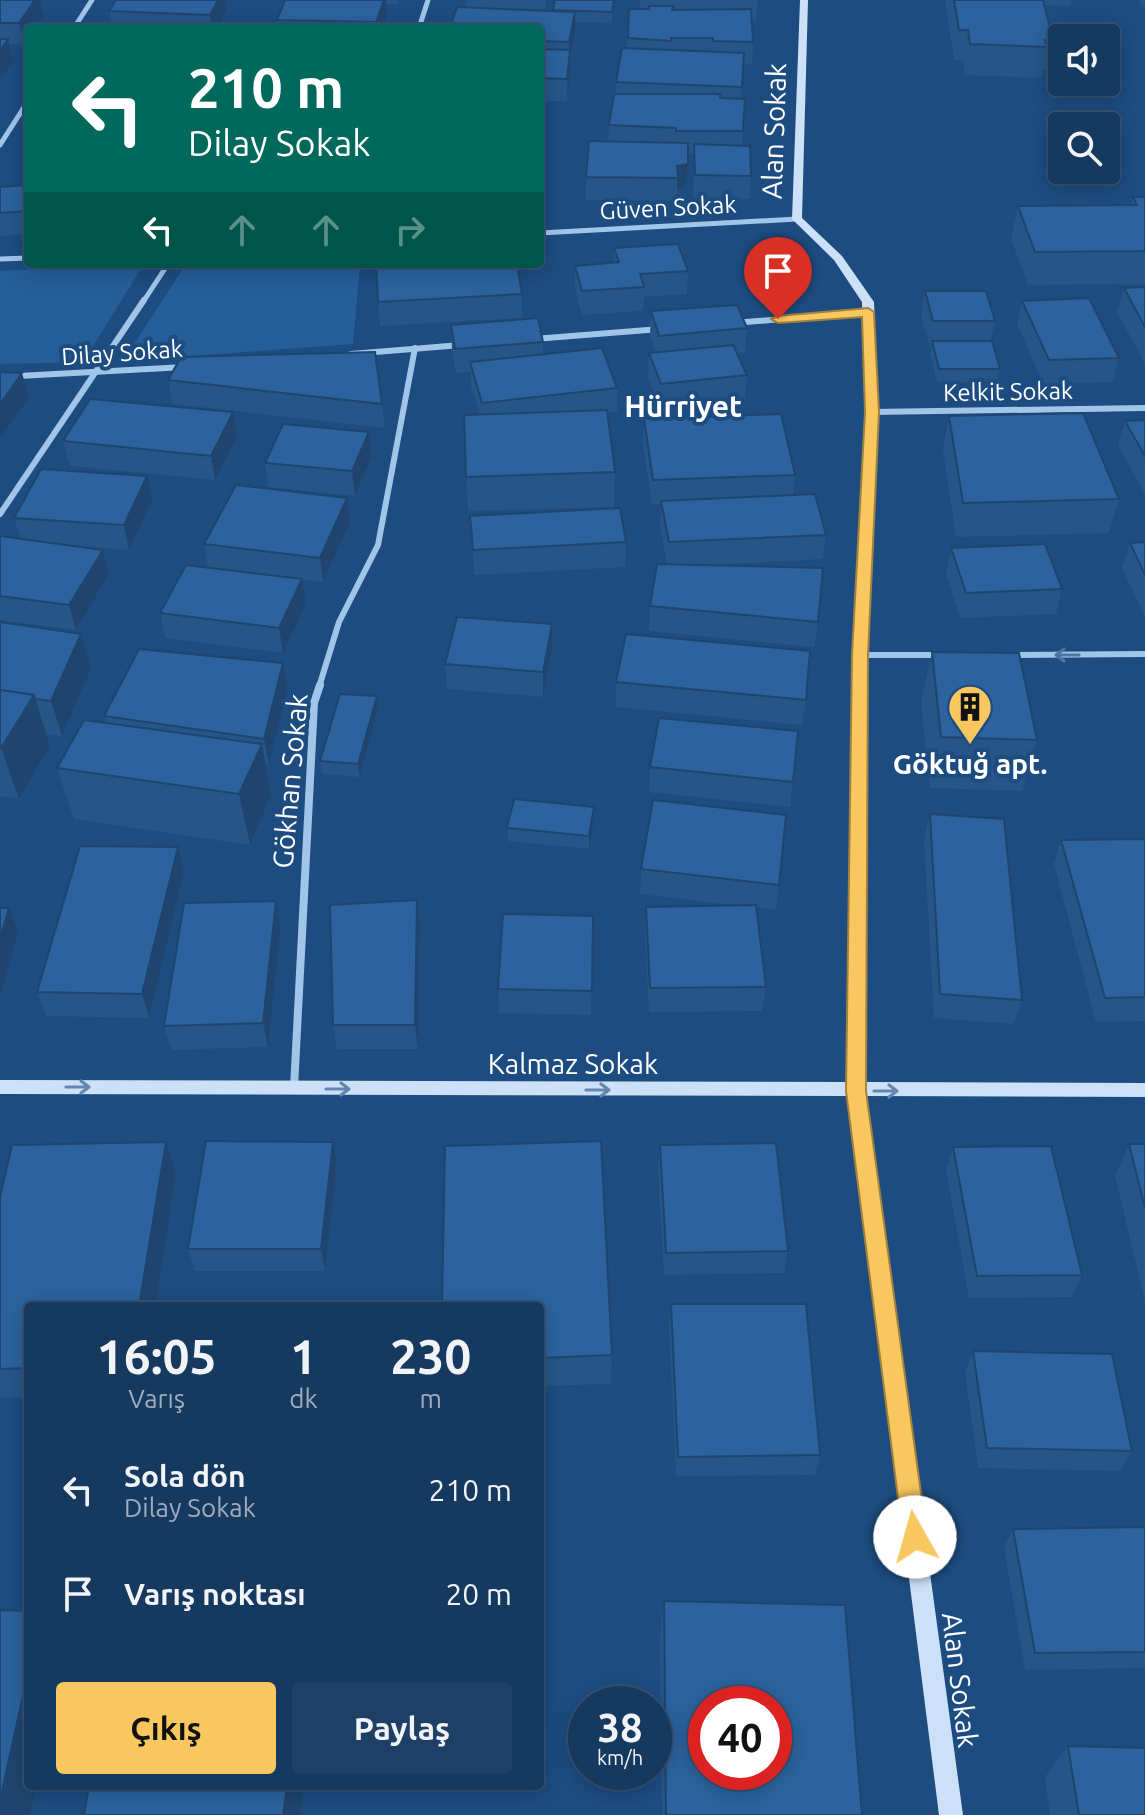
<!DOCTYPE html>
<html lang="tr">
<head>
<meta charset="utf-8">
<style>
  body { margin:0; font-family:Ubuntu,sans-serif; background:#1f4066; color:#f1f3f6; height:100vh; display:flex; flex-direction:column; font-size:30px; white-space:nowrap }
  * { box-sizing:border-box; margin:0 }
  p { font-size:26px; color:#9eacbd }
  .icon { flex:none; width:44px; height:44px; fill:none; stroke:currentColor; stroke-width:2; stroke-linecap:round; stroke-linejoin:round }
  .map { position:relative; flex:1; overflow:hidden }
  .panel { position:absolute; left:24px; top:1302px; width:520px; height:488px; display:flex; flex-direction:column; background:#163960; border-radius:8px; box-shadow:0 4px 20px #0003,0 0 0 2px #355375 }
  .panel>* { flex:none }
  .banner { position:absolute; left:24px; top:24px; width:520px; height:244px; border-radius:8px; box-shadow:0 4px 20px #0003,0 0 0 2px #355375; background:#00695c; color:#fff; overflow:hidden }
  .controls { position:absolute; left:1048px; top:24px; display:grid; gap:16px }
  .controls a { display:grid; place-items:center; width:72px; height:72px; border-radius:8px; background:#163960; box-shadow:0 4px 20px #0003,0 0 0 2px #355375; font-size:40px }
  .speed { position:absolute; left:568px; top:1686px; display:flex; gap:16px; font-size:40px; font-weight:700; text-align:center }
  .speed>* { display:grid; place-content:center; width:104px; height:104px; border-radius:50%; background:#163960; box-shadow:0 4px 20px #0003,0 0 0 2px #355375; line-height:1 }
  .speed small { font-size:20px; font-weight:400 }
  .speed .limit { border:12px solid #d22; background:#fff; color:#111 }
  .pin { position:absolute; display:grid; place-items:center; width:68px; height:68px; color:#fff; margin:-82px -34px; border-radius:50% 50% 50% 0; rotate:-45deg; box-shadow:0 0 8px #0007 }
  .pin .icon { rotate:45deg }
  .me { position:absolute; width:88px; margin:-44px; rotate:353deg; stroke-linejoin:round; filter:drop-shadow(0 0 6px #0008) }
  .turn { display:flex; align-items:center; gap:28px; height:168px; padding:0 32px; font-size:36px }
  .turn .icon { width:104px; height:104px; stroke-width:2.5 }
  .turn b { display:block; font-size:56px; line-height:68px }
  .lanes { display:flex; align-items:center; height:76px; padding:0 32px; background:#0003; justify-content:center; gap:40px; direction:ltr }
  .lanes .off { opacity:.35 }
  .eta { display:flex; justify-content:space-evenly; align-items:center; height:136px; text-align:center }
  .eta b { font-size:48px; font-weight:600; line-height:56px }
  .button { display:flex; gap:16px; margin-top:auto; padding:16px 32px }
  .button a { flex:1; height:92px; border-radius:8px; background:#f9c75f; color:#111; font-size:32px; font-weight:600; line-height:92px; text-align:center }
  .button a+a { background:#1f4066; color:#f1f3f6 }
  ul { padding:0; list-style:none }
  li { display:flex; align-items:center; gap:24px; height:104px; padding:0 32px }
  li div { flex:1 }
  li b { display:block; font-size:30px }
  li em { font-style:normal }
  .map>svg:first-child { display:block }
  .green { fill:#265e99 }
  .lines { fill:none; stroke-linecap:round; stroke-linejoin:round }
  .street-far2 { stroke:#a1c4e9; stroke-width:5 }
  .street-far1 { stroke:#a1c4e9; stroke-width:6 }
  .street { stroke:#a1c4e9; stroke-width:8 }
  .secondary { fill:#cce0f7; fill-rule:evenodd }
  .wall { fill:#265588 }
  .shaded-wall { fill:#1f456f }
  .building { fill:#2c639e; stroke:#1f456f; stroke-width:2; fill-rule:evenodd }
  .oneway { stroke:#4b76a5 }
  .oneway2 { stroke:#6387b0 }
  .route { fill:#f9c75f; stroke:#a2813e; stroke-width:2 }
  .labels { text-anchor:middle; stroke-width:8; stroke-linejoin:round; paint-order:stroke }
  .far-street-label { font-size:24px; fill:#fff; stroke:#1d4c80 }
  .street-label { font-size:28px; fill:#fff; stroke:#1d4c80 }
  .poi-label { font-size:28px; font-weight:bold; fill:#fff; stroke:#1d4c80 }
  .far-district-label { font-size:30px; font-weight:bold; fill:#fff; stroke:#1d4c80 }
</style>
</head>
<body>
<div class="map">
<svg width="1145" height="1815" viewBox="0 0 1145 1815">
  <rect width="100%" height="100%" fill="#1d4c80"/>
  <g class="green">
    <polygon points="144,264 83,362 0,364 0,271"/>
    <polygon points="186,264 360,264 353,344 123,361"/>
  </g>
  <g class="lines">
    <g class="street-far2">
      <polyline points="74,28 92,0"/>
      <polyline points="419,28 428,0"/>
      <polyline points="0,145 28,101"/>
      <polyline points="540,233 797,219"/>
      <polyline points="0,259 28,258"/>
      <polyline points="143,302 168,264"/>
    </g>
    <g class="street-far1">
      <polyline points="733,323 868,312"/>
      <polyline points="534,339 660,329"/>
      <polyline points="351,354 461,345"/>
      <polyline points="0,377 185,367"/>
      <polyline points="872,412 1145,408"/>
      <polyline points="0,514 144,300"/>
      <polyline points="860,655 940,655"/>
      <polyline points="1010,655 1145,654"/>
      <polyline points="319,687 339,622 378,545 415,348"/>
    </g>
    <polyline class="street" points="294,1088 314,703 320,685"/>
    <polygon class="secondary" points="800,0 808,0 802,218 842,256 874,302 878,412 867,655 865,1082 1145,1083 1145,1097 865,1096 963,1815 939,1815 848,1096 0,1094 0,1080 847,1082 853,655 866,412 862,302 834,260 792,219"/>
  </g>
  <g class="wall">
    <polygon points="0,0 44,15 28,28 28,39 24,45 9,44 13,61 0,81"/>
    <polygon points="116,0 225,0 227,10 217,28 96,28 111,24 109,11"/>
    <polygon points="285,0 399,0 398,4 386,4 387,17 383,28 278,28 277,20"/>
    <polygon points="466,0 546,0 545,11 553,11 614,0 612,23 575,22 575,33 570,57 570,72 567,101 544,101 545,146 540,146 540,28 466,8"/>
    <polygon points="640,0 758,0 756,21 752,21 753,42 752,64 743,64 741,99 745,99 742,145 751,176 749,199 693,198 694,153 688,153 686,187 677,189 677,201 586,200 586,177 608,141 609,125 616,94 616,82 627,49 629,9 639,9"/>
    <polygon points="945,0 1072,0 1070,6 1044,5 1053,40 1047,70 1043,70 1041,78 965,75 963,61 954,60"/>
    <polygon points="1139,0 1145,0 1145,7 1141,7"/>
    <polygon points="28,185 28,234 0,236 0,187"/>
    <polygon points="1133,197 1145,197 1145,284 1028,285 1011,239 1018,206 1131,205"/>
    <polygon points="614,248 688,271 687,294 644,297 643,311 582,315 575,289 575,266 614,263"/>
    <polygon points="1145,287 1145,364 1117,312 1124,288"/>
    <polygon points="925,291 995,321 991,341 1000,369 997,382 937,382 930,353 932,345 929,345 921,315"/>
    <polygon points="522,294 522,318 380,326 378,302"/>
    <polygon points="1022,301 1119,358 1113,382 1044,385 1017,324"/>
    <polygon points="651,311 747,328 745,352 737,353 747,375 745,399 660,409 648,377 649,353 656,353 650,335"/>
    <polygon points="451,325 543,342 543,354 617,388 617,412 607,413 615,472 614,507 468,511 466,477 480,414 471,386 471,372 456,373 452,349"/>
    <polygon points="168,380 382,404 385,428 173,404"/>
    <polygon points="949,416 1119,499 1109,533 956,537 943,450"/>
    <polygon points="644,419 795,475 793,495 826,535 823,559 711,565 818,622 814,647 649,631 650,606 667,564 660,525 661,504 652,505 643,444"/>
    <polygon points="1145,420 1145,494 1118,445 1125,421"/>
    <polygon points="369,432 372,456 355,496 268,487 265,463"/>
    <polygon points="237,437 215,480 70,466 63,441"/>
    <polygon points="347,498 350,522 323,582 302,580 306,604 283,653 165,638 160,613 208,568 204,544"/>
    <polygon points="152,501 129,550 77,546 103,550 109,574 76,630 0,620 0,536 21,539 14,518"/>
    <polygon points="470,516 626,542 625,567 474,575"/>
    <polygon points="1145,542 1145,617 1122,568 1130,543"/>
    <polygon points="951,548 1062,589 1056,614 960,618 946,573"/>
    <polygon points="0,622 91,669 62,736 46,734 50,746 19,799 0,796"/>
    <polygon points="552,649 543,697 447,689 445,664"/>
    <polygon points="932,652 1037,740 1022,791 930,788 921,703"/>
    <polygon points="283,663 288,688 269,764 265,763 271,795 250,845 74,819 57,768 106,723 104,716"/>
    <polygon points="616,682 806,700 802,725 616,707"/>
    <polygon points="377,696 378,709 360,777 322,774 320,761"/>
    <polygon points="650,767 793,782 790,807 649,792"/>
    <polygon points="930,814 1022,1000 1014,1024 934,1018 924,839"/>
    <polygon points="594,820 589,849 508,841 507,828"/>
    <polygon points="1145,839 1145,1021 1096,1022 1054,864 1061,840"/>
    <polygon points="641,869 779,885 776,910 756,907 766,987 762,1011 649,1012 645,932 646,907 742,906 640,894"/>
    <polygon points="184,872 149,1018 46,1016 37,992"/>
    <polygon points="417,900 420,924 418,1049 337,1049 333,1025"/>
    <polygon points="276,901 281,925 268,1047 171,1050 164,1026"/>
    <polygon points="593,916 591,1015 499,1013 498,989"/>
    <polygon points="333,1142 337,1165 325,1271 195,1271 188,1249"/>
    <polygon points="1129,1144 1145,1144 1145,1301 1115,1176"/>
    <polygon points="660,1145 788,1251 784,1273 664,1275 658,1168"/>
    <polygon points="953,1147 1082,1275 1072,1297 969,1298 946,1170"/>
    <polygon points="176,1174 156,1306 28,1306 28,1397 0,1398 0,1197"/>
    <polygon points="671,1304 820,1455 815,1475 676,1476 669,1326"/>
    <polygon points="540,1306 612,1355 611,1384 540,1386"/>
    <polygon points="973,1351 1132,1451 1120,1471 978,1468 965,1372"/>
    <polygon points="1145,1527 1145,1668 1025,1670 1004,1547 1013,1529"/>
    <polygon points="664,1601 862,1815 662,1815 660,1637"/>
    <polygon points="1068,1746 1145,1815 1050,1815 1045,1777"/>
  </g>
  <g class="shaded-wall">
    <polygon points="35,0 40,0 44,15 35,28 28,28 28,39 24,45 19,23"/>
    <polygon points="218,0 225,0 227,10 217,28 212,28 210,15"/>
    <polygon points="384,0 386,0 387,17 383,28 377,28 376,22"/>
    <polygon points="575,12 575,33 570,57 570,72 567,101 569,42"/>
    <polygon points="8,39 13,61 0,81 0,51"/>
    <polygon points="688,164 686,187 677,189 677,166"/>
    <polygon points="22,373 29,397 0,439 0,404"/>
    <polygon points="233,412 237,437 215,480 211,456"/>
    <polygon points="369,432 372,456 355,496 352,471"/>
    <polygon points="147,476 152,501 129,550 124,525"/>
    <polygon points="347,498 350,522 323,582 320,558"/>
    <polygon points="103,550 109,574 76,630 69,605"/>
    <polygon points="302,579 306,604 283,653 279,628"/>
    <polygon points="552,624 552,649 543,697 543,672"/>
    <polygon points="81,634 91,669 62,736 51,701"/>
    <polygon points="283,663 288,688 269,764 264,739"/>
    <polygon points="34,695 50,746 19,799 1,748"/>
    <polygon points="377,696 378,709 360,777 358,764"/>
    <polygon points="262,744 271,795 250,845 239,794"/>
    <polygon points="594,807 594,820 589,849 589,836"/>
    <polygon points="178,847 184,872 149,1018 142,994"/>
    <polygon points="417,900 420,924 418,1049 415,1025"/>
    <polygon points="276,901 281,925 268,1047 263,1023"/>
    <polygon points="9,908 18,933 0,996 0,939"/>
    <polygon points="166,1142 176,1174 156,1306 139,1306"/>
    <polygon points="333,1142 337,1165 325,1271 321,1249"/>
    <polygon points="28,1673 28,1786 36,1786 30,1815 0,1815 0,1800"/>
    <polygon points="287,1786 304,1786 300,1815 283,1815"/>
  </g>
  <g class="building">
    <polygon points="0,0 35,0 19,23 0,23"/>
    <polygon points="116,0 218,0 210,15 109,11"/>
    <polygon points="285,0 384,0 376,22 277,20"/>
    <polygon points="555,0 614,0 612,12 553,10"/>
    <polygon points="954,0 1043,0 1053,40 1045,40 1047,47 970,44 968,30 959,30"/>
    <polygon points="649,6 674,6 672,10 751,9 753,42 713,41 713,38 671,38 671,41 628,38 629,9 649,9"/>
    <polygon points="457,7 575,12 569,42 540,41 540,28 450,28"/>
    <polygon points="99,24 208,27 207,28 96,28"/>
    <polygon points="0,39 8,39 0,51"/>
    <polygon points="622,48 744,53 742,87 616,82"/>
    <polygon points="540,49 570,50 567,79 540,78"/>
    <polygon points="540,92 544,92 545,123 540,123"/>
    <polygon points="614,94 720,94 720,98 745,99 743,131 676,131 676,128 609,125"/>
    <polygon points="589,141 688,143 688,164 677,166 678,178 586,177"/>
    <polygon points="694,144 750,146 751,176 695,175"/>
    <polygon points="28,185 28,211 0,213 0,187"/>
    <polygon points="1133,197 1145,197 1145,251 1035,252 1018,206 1137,205"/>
    <polygon points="678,244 688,271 640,274 644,287 582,291 575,266 619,262 614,248"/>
    <polygon points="376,264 517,264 522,294 378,302"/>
    <polygon points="1145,287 1145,327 1124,288"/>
    <polygon points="925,291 986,291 995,321 933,321"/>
    <polygon points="1089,298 1119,358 1049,360 1022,301"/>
    <polygon points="737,305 747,328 659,336 651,311"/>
    <polygon points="538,318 543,342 455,349 451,325"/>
    <polygon points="932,341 992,341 1000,369 939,369"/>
    <polygon points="733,345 747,375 661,384 649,353"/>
    <polygon points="602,348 617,388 482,403 470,362"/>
    <polygon points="375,352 382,404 168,380 181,357"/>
    <polygon points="0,372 22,373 0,404"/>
    <polygon points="90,399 233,412 211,456 63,441"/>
    <polygon points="607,410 615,472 466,477 464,415"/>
    <polygon points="1083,413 1119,499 963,503 949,416"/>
    <polygon points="781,414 795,475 653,480 644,419"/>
    <polygon points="1145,420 1145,456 1125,421"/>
    <polygon points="283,424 369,432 352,471 265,463"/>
    <polygon points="41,469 147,476 124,525 14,518"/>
    <polygon points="236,485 347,498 320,558 204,544"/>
    <polygon points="815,494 826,535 669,542 661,501"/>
    <polygon points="620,508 626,542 473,550 470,516"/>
    <polygon points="0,536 103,550 69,605 0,596"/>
    <polygon points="1145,542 1145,575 1130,543"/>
    <polygon points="1045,544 1062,589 966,593 951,548"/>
    <polygon points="657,564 823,568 818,622 650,606"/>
    <polygon points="186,565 302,579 279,628 160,613"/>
    <polygon points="457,617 552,624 543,672 445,664"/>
    <polygon points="0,622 81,634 51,701 35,699 34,695 0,690"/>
    <polygon points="626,634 810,651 806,700 616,682"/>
    <polygon points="139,649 283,663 264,739 104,716"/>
    <polygon points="932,652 1019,653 1037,740 941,737"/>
    <polygon points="0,690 34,695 1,748 0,748"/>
    <polygon points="340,694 377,696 358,764 320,761"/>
    <polygon points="659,718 798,731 793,782 650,767"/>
    <polygon points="84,720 262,744 239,794 57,768"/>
    <polygon points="514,799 594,807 589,836 507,828"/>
    <polygon points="653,800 786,815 779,885 641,869"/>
    <polygon points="930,814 1004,819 1022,1000 940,994"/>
    <polygon points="1145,839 1145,997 1105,998 1061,840"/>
    <polygon points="80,846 178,847 142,994 37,992"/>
    <polygon points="417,900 415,1025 333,1025 330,905"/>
    <polygon points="276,901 263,1023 164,1026 184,903"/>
    <polygon points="756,905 766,987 650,988 646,907"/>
    <polygon points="0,908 9,908 0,939"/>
    <polygon points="503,914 593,916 592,991 498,989"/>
    <polygon points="206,1141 333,1142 321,1249 188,1249"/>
    <polygon points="601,1141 612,1355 540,1358 540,1306 442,1306 445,1146"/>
    <polygon points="166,1142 139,1306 28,1306 28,1368 0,1369 0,1197 12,1145"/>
    <polygon points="776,1143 788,1251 666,1253 660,1145"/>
    <polygon points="1129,1144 1145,1144 1145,1208"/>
    <polygon points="1051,1146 1082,1275 977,1276 953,1147"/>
    <polygon points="671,1304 806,1304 820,1455 678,1457"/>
    <polygon points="973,1351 1112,1354 1132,1451 987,1448"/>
    <polygon points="1145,1527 1145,1652 1035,1653 1013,1529"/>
    <path d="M664,1601L845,1605L862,1815H666ZM706,1704H774V1772H706Z"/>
    <polygon points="0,1610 28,1611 28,1673 0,1800"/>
    <polygon points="1068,1746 1145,1748 1145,1815 1079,1815"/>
    <polygon points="89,1786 287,1786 283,1815 84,1815"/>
  </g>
  <defs><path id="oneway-shaft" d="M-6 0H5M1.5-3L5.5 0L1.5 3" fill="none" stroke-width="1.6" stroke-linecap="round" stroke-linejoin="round" transform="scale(2)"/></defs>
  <use class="oneway" href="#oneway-shaft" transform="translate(1067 655) rotate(180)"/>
  <g class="oneway2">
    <use href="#oneway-shaft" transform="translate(78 1087)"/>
    <use href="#oneway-shaft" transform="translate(338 1089)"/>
    <use href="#oneway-shaft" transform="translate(598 1090)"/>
    <use href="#oneway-shaft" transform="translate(886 1091)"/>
  </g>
  <polygon class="route" points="868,308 874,312 879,412 868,655 866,1091 927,1537 923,1545 915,1549 906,1545 903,1537 846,1091 852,655 865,412 862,317 778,323 771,319 778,316"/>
  <defs>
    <g id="building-pin" transform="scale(2.3)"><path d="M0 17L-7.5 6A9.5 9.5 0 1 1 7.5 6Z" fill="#f9c75f" stroke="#1d4c80"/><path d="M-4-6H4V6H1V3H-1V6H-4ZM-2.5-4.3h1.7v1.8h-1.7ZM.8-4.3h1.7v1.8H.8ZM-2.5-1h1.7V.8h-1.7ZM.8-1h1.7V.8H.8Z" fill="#111"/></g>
  </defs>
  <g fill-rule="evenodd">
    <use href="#building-pin" x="970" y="707"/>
  </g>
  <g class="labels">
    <g class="far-street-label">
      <text transform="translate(668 208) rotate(-3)" y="8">Güven Sokak</text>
      <text transform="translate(122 353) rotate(-4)" y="8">Dilay Sokak</text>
      <text transform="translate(1008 392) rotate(-1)" y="8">Kelkit Sokak</text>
    </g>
    <g class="street-label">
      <text transform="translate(774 131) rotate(-88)" y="10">Alan Sokak</text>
      <text transform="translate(290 781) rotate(-85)" y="10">Gökhan Sokak</text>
      <text x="573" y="1074">Kalmaz Sokak</text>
      <text transform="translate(960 1680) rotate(83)" y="10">Alan Sokak</text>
    </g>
    <g class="poi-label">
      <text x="970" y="774">Göktuğ apt.</text>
    </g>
    <g class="far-district-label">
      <text x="683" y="417">Hürriyet</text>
    </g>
  </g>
</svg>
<div class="controls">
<a><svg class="icon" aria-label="sound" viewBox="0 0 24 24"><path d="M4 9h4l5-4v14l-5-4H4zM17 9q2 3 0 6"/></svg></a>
<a><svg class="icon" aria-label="search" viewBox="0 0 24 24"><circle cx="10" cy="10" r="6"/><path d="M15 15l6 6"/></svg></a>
</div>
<div class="speed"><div>38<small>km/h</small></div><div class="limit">40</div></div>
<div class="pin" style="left:778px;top:319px;background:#d93025"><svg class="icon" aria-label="arrive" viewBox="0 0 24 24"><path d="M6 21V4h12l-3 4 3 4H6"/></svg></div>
<svg class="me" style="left:915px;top:1537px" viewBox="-20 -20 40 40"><circle r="19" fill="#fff"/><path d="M0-13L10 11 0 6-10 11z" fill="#f9c75f"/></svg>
<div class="banner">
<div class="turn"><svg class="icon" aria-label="left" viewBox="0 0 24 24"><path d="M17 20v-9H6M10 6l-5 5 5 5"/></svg><div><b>210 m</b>Dilay Sokak</div></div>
<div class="lanes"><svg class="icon" aria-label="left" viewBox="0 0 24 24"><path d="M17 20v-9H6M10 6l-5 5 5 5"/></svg><svg class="icon off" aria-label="ahead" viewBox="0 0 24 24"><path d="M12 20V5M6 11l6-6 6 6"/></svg><svg class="icon off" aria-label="ahead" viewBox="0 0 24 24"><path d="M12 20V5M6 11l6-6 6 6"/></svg><svg class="icon off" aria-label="right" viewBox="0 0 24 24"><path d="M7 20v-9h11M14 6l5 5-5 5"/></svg></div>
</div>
<section class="panel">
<div class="eta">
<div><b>16:05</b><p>Varış</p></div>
<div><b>1</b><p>dk</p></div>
<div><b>230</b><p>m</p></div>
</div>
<ul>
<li><svg class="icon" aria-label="left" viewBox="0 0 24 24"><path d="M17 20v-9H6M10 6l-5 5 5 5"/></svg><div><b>Sola dön</b><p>Dilay Sokak</p></div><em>210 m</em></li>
<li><svg class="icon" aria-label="arrive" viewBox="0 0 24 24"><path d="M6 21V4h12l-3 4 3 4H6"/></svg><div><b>Varış noktası</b></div><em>20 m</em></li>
</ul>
<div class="button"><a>Çıkış</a><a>Paylaş</a></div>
</section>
</div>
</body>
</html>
